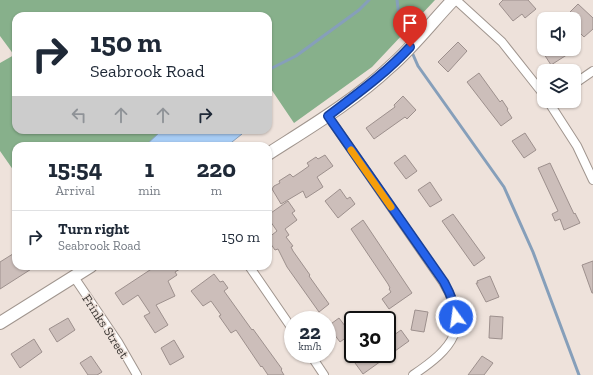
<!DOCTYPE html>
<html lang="en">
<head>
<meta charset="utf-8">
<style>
  body { margin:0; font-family:"Zilla Slab",serif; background:#f6f6f7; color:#1f2937; height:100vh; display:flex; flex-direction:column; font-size:15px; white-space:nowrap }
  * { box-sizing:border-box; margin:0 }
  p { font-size:13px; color:#747a83 }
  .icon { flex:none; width:22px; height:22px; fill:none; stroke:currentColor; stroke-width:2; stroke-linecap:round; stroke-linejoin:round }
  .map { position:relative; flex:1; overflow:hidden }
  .details { position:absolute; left:12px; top:142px; width:260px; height:128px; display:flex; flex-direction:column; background:#fff; border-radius:12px; box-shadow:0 1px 3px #0004 }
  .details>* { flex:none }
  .guide { position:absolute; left:12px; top:12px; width:260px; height:122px; border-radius:12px; box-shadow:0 1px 3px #0004; background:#fff; color:#1f2937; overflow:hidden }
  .controls { position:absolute; left:537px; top:12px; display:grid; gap:8px }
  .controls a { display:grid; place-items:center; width:44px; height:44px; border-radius:8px; background:#fff; box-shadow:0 1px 3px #0004; font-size:20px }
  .speed { position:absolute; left:284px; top:311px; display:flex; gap:8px; font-size:20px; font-weight:700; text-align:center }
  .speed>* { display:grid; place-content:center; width:52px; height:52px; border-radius:50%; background:#fff; box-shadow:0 1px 3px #0004; line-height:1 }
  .speed small { font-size:10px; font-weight:400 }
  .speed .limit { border:2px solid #111; border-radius:6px; background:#fff; color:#111 }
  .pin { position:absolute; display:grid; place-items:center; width:34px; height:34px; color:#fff; margin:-41px -17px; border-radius:50% 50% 50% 0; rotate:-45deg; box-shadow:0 0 4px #0007 }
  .pin .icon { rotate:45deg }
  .me { position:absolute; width:44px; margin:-22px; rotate:346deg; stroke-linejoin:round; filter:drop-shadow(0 0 3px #0008) }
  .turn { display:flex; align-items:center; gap:14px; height:84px; padding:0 12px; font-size:18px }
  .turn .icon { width:52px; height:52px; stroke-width:2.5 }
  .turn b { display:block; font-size:28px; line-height:34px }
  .lanes { display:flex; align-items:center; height:38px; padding:0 12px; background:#0003; justify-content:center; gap:20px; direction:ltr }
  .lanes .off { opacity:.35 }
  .eta { display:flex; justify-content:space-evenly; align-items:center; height:68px; text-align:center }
  .eta b { font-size:24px; font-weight:700; line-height:28px }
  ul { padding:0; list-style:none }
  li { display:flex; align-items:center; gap:12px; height:52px; padding:0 12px; border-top:1px solid #e0e1e3 }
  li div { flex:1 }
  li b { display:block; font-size:15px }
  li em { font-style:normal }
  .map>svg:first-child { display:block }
  .forest { fill:#87b08b }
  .water { fill:#a7ccf4; stroke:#869fba }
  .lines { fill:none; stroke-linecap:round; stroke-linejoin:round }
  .stream { stroke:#869fba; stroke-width:3 }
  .building { fill:#ccbeba; stroke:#9d908d }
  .street-casing { stroke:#a0958e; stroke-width:10 }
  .secondary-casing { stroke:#a0958e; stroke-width:14 }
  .street { stroke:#fff; stroke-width:8 }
  .secondary { stroke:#fff; stroke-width:12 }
  .route-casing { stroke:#184099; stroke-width:10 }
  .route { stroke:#2563eb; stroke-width:7 }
  .slow { stroke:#f59e0b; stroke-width:7 }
  .labels { text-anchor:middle; stroke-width:3; stroke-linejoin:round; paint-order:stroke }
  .street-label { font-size:13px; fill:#393532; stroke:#eee2db }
</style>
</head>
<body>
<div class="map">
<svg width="593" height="375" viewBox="0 0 593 375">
  <rect width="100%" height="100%" fill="#eee2db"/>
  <polygon class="forest" points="0,0 435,0 372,67 294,123 271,89 268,90 268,16 16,16 16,130 207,130 182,146 16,146 16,174 0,151 0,63 14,55 0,36"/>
  <polygon class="water" points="162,130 243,130 242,134 227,146 145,146"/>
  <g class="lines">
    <g class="stream">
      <polyline points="397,0 400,25 409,45"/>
      <polyline points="411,50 418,66 504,187 533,252 579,375"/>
      <polyline points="268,70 296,56 359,10 369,0"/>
    </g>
  </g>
  <g class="building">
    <polygon points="503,0 528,0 536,9 525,18 522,14 513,21 499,4"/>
    <polygon points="578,4 593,18 593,29 584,37 574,27 574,15 570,12"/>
    <polygon points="458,42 467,51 448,72 438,62"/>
    <polygon points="552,49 576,49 551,65 544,54"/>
    <polygon points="479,73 500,102 502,100 508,109 507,110 512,118 501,126 467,82"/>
    <polygon points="403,96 416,110 407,119 405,117 374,139 366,128 395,107 394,105"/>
    <polygon points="525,133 536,150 524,158 512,141"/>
    <polygon points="325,155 333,166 317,177 323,187 306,198 303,191 281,204 272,189 274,186 280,183 279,181 290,174 293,177 302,171 309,166 307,163 316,157 318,159"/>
    <polygon points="405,155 417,171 406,179 394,163"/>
    <polygon points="550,163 574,214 575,213 580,223 564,230 560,219 555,221 552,214 558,211 538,168"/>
    <polygon points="430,182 442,200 430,207 418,190"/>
    <polygon points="340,189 347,199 350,197 355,204 338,218 325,201"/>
    <polygon points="288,201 295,211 292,213 297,220 285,229 289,235 286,237 293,246 291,247 293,251 310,275 309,276 329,304 319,312 287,267 278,249 275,250 268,240 268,238 277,231 268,218 268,215"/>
    <polygon points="453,214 485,258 474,266 442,221"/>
    <polygon points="363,220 412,293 389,309 382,299 391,292 389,289 390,288 388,284 351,229"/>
    <polygon points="16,252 16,266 36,266 0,289 0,262"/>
    <polygon points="593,261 593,293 592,293 582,265"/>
    <polygon points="156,266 185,266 175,272 177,275 168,281 175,296 156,305 168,325 155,333 144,316 150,313 138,295 123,305 115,293"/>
    <polygon points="214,274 220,282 223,281 228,288 224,291 252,330 253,329 282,369 281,370 284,375 268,375 262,366 261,367 236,330 231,333 219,316 221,315 211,301 203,306 191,291"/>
    <polygon points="490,276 499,297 486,302 476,283 478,283 477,281"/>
    <polygon points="415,310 428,312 424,332 411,330"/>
    <polygon points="490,316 503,317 502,339 489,338"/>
    <polygon points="68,318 75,330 57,342 49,329"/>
    <polygon points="339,318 351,334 340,342 328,326"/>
    <polygon points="401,330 409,341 363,374 355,363 369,354 387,354 387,340"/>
    <polygon points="34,339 42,352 20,368 11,354"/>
    <polygon points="174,340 184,357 170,365 161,348"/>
    <polygon points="91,356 102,372 97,375 88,375 80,363"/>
    <polygon points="482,356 493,363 484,375 468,375"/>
  </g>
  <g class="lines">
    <g class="street-casing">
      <g id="street">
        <polyline points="456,0 502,42 544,95"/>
        <polyline points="574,84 593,71"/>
        <polyline points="548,101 577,146 593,180"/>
        <path d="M328,116L443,282C471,328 453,348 413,375"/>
        <polyline points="249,266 293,330"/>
        <polyline points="74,277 118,342 137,375"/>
        <polyline points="310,354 324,375"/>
      </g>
    </g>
    <g class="secondary-casing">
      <g id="secondary">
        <path d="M268,154C310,127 354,101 390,67C413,47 432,22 453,0"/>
        <polyline points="0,323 91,266"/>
      </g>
    </g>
    <use href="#street" class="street"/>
    <use href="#secondary" class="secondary"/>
  </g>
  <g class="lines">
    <g class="route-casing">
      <path id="route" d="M410,47C384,75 358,93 328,116L444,282C450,293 455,304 456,317"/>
    </g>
    <use href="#route" class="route"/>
    <polyline class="slow" points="351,150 391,207"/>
  </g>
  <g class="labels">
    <g class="street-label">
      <text transform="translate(106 326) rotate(57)" y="5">Frinks Street</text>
    </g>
  </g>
</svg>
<div class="controls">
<a><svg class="icon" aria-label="sound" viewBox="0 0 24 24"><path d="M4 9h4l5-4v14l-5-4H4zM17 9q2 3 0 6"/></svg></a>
<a><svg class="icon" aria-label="layers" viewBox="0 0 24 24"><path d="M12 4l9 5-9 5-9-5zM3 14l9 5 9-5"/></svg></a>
</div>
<div class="speed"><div>22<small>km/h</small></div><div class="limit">30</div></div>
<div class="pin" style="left:410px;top:47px;background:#d93025"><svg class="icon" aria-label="arrive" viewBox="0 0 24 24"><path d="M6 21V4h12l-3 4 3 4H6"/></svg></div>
<svg class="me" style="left:456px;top:317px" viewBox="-20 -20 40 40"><circle r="17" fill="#2563eb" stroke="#fff" stroke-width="3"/><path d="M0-11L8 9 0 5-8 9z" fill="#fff"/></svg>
<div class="guide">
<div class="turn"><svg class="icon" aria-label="right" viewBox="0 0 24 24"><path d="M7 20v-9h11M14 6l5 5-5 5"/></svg><div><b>150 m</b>Seabrook Road</div></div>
<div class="lanes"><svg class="icon off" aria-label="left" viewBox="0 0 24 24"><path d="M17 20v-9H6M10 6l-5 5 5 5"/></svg><svg class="icon off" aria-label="ahead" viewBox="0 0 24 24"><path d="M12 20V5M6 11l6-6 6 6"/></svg><svg class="icon off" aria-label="ahead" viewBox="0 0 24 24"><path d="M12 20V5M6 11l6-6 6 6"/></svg><svg class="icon" aria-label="right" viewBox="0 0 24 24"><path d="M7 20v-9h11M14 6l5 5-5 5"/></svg></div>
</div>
<section class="details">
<div class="eta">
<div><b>15:54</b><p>Arrival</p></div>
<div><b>1</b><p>min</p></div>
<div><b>220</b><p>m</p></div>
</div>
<ul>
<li><svg class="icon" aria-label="right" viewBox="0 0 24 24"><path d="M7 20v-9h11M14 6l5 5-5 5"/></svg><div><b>Turn right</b><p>Seabrook Road</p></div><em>150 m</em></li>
</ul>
</section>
</div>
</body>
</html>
